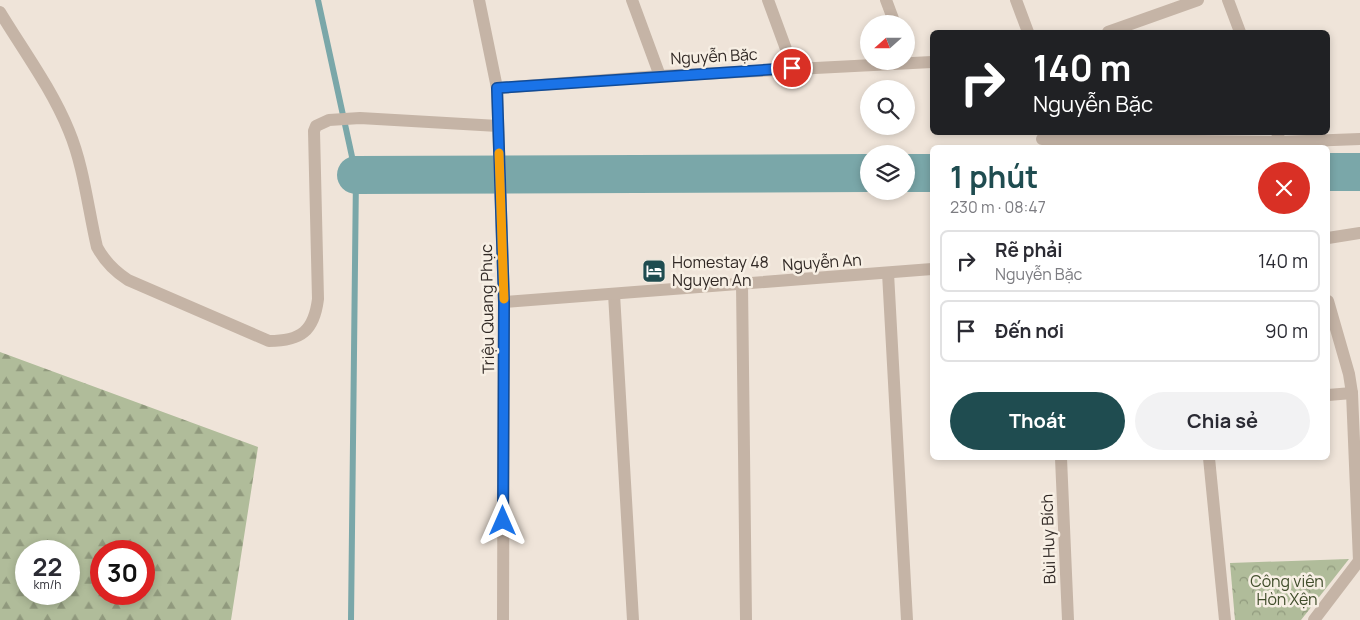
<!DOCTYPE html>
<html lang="vi">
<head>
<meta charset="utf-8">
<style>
  body { margin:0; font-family:Manrope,sans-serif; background:#f2f2f3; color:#2b2b33; height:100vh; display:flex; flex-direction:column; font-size:19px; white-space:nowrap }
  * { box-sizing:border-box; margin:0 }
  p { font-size:16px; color:#7c7c81 }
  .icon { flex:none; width:28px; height:28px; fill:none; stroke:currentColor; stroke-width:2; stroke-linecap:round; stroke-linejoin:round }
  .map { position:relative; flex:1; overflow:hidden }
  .details { position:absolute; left:930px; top:145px; width:400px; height:315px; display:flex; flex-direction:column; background:#fff; border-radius:8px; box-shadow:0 2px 8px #0003 }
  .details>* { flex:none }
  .hud { position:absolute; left:930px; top:30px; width:400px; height:105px; border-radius:8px; box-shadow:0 2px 8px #0003; background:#202124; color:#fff; overflow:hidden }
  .needle { width:32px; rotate:249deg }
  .tools { position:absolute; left:860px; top:15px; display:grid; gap:10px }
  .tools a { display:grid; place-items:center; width:55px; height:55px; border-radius:50%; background:#fff; box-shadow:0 2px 8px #0003; font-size:25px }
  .speed { position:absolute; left:15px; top:540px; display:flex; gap:10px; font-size:25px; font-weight:700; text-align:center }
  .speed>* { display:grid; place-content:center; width:65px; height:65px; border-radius:50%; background:#fff; box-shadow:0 2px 8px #0003; line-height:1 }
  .speed small { font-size:12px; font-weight:400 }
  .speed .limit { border:8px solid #d22; background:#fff; color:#111 }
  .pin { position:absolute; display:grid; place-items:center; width:42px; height:42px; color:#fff; margin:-21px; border:2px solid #fff; border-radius:50%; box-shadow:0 1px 5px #0007 }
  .me { position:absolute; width:55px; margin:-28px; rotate:0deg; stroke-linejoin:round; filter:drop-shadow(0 0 4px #0008) }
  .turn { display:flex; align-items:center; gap:18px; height:105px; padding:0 20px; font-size:22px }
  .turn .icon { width:65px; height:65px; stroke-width:2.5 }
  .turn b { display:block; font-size:35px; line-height:42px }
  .round { display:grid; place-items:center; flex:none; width:52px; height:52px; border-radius:26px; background:#f2f2f3 }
  .overview { display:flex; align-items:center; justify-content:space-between; height:85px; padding:0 20px }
  h1 { font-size:30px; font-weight:700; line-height:38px; color:#1f4c50 }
  .action { display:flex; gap:10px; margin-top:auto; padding:10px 20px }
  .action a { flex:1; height:58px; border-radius:30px; background:#1f4c50; color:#fff; font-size:20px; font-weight:700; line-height:58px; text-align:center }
  .action a+a { background:#f2f2f3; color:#2b2b33 }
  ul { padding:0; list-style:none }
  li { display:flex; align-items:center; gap:15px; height:62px; margin:0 10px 8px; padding:0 10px; border:2px solid #e1e1e2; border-radius:8px }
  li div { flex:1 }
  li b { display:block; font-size:19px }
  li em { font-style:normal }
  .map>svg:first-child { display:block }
  .forest { fill:url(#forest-firs); fill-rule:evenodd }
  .park { fill:url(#park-crowns) }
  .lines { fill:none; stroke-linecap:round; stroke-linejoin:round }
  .stream { stroke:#7aa7a9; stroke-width:6 }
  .river { stroke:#7aa7a9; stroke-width:38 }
  .minor { stroke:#c5b4a6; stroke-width:12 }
  .route-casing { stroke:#114b97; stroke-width:12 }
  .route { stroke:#1a73e8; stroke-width:9 }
  .slow { stroke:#f59e0b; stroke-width:9 }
  .labels { text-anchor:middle; stroke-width:5; stroke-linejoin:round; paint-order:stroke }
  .street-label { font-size:16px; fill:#322a26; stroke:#f7efe4 }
  .poi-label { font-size:16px; fill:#322a26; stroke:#f7efe4; text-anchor:start }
  .park-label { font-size:16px; fill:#414e2c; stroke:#f7efe4 }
</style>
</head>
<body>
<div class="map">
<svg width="1360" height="620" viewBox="0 0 1360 620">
  <defs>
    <pattern id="forest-firs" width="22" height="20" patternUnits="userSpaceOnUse" patternTransform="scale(1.25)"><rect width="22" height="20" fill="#b0bc9a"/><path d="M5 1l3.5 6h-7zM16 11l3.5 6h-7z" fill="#90997d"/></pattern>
    <pattern id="park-crowns" width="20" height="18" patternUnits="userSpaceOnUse" patternTransform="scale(1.25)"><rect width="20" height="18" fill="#b0bc9a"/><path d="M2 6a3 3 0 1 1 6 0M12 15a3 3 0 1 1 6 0" fill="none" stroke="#90997d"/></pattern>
  </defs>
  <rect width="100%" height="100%" fill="#efe4d9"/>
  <path class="forest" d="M0,352L258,447L231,620H0ZM26,551H69V594H26ZM101,551H144V594H101Z"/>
  <polygon class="park" points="1349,559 1301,620 1235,620 1230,563"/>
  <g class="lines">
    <polyline class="stream" points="318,0 356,175 351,620"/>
    <g class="river">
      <polyline points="1328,172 1360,172"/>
      <polyline points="906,173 932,173"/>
      <polyline points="356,175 869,173"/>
    </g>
    <g class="minor">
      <polyline points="479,0 497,88 504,302 503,620"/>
      <polyline points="632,0 660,76"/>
      <polyline points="768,0 793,68"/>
      <polyline points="886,0 895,24"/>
      <polyline points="1016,0 1028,32"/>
      <polyline points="1228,0 1240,32"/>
      <path d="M0,12C23,50 52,89 69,131C84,167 88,209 97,247C105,262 114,271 128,280L269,341C301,341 314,331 318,299L314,131L316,126L329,120L360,118L498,126"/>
      <polyline points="1108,32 1198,0"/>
      <polyline points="497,88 660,76 932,62"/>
      <polyline points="1277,132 1280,142 1360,139"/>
      <polyline points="1042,139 1280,142"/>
      <polyline points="1328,238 1360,233"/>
      <polyline points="888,273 907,620"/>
      <polyline points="742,284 746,620"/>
      <polyline points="614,294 633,620"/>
      <polyline points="504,302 932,269"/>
      <polyline points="1328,395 1352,393"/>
      <polyline points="1061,458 1068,620"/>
      <polyline points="1209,458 1225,620"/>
      <polyline points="1314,620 1359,561 1352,393 1349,374 1328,301"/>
    </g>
  </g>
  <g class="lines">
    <g class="route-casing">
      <polyline id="route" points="503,521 504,302 497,88 792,68"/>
    </g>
    <use href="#route" class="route"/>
    <polyline class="slow" points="499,153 504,299"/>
  </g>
  <defs>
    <g id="hotel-square" transform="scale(1.25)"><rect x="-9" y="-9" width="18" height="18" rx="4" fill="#1f4c50" stroke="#f7efe4"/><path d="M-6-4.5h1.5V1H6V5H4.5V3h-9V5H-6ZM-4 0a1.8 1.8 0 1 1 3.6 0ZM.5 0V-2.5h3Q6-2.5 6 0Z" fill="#fff"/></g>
  </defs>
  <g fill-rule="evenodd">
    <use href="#hotel-square" x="654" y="271"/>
  </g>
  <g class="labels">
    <g class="street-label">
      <text transform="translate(714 56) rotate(-3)" y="6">Nguyễn Bặc</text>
      <text transform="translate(822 262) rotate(-4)" y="6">Nguyễn An</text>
      <text transform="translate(487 309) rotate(-91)" y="6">Triệu Quang Phục</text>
      <text transform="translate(1048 539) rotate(-92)" y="6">Bùi Huy Bích</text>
    </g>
    <g class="poi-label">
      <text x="672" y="268">Homestay 48<tspan x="672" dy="18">Nguyen An</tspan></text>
    </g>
    <g class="park-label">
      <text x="1287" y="587">Công viên<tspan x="1287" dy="18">Hòn Xện</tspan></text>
    </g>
  </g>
</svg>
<div class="tools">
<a><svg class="needle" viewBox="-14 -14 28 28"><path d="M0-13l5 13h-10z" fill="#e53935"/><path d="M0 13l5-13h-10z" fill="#7c7c81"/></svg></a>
<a><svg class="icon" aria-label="search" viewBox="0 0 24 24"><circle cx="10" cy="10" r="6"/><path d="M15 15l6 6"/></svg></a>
<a><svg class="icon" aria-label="layers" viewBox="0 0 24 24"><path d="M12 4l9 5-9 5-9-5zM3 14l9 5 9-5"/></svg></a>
</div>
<div class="speed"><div>22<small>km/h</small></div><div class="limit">30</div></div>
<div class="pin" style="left:792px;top:68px;background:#d93025"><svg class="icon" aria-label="arrive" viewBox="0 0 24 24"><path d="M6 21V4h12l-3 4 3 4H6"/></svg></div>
<svg class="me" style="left:503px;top:521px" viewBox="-20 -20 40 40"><path d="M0-17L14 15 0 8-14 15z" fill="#1a73e8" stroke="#fff" stroke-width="4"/></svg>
<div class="hud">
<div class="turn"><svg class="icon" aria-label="right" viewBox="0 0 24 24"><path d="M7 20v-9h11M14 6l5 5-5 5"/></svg><div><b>140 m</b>Nguyễn Bặc</div></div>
</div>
<section class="details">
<div class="overview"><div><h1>1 phút</h1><p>230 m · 08:47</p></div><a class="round" style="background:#d93025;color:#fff"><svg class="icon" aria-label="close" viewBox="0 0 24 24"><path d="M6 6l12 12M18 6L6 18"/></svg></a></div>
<ul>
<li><svg class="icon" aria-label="right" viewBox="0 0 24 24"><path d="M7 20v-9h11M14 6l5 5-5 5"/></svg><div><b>Rẽ phải</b><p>Nguyễn Bặc</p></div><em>140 m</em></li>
<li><svg class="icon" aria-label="arrive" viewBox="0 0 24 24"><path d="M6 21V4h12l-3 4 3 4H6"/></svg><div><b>Đến nơi</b></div><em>90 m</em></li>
</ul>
<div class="action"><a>Thoát</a><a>Chia sẻ</a></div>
</section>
</div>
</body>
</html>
